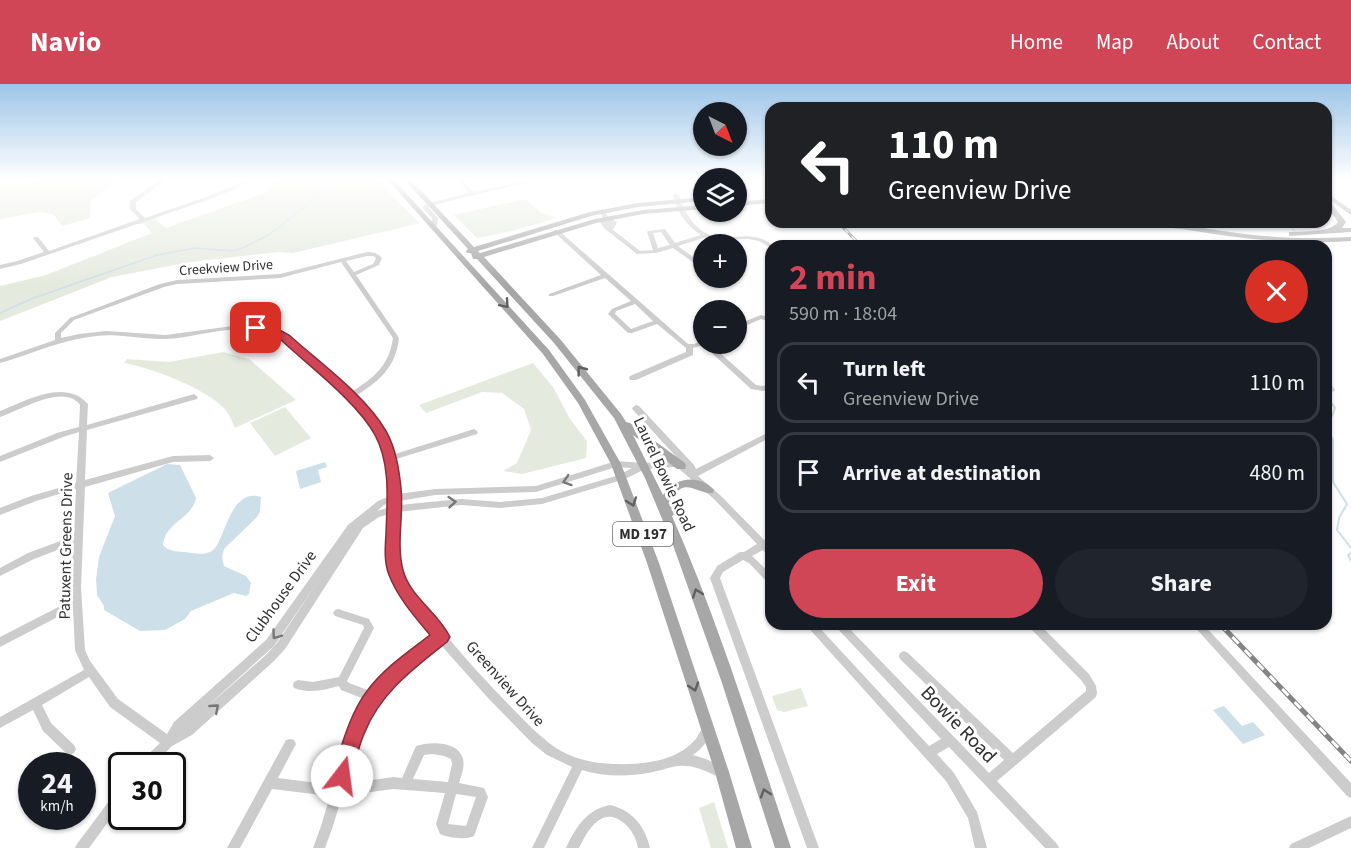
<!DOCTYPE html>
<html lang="en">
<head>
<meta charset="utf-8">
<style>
  body { margin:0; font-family:"Source Sans 3",sans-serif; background:#20242c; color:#f1f3f6; height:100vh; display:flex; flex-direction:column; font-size:22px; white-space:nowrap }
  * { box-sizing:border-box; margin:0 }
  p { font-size:20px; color:#9ea1a6 }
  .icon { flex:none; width:33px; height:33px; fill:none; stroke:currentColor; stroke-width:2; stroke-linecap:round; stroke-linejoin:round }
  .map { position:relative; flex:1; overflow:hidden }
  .details { position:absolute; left:765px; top:156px; width:567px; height:390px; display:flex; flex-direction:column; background:#171b24; border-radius:18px; box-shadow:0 2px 4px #0004 }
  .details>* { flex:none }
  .hud { position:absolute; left:765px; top:18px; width:567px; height:126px; border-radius:18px; box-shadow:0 2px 4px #0004; background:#202124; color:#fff; overflow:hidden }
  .needle { width:39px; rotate:138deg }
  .buttons { position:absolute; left:693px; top:18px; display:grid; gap:12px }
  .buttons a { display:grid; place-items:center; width:54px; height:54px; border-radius:50%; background:#171b24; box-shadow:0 2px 4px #0004; font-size:30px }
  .speed { position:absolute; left:18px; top:668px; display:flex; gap:12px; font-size:30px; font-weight:700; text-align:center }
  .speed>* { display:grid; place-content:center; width:78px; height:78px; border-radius:50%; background:#171b24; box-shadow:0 2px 4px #0004; line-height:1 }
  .speed small { font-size:15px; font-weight:400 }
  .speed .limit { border:3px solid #111; border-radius:9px; background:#fff; color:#111 }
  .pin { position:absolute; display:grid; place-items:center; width:51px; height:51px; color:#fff; margin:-26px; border-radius:12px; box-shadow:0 3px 9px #0006 }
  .me { position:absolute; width:66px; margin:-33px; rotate:15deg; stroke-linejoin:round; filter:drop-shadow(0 0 4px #0008) }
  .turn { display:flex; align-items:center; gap:21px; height:126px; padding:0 24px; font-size:27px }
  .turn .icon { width:78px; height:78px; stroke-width:2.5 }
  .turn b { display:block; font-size:42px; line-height:51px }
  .round { display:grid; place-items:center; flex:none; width:63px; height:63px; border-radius:32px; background:#20242c }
  .summary { display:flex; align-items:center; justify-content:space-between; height:102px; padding:0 24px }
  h1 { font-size:36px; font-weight:700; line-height:45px; color:#d14657 }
  .cta { display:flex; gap:12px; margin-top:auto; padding:12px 24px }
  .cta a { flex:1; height:69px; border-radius:36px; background:#d14657; color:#fff; font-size:24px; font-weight:700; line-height:69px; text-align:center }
  .cta a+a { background:#20242c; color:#f1f3f6 }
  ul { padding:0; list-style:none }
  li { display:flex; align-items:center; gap:18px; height:81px; margin:0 12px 9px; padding:0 12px; border:3px solid #363941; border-radius:18px }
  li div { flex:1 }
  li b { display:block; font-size:22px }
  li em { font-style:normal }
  header { display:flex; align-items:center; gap:36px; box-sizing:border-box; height:84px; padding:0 30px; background:#d14657; color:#fff }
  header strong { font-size:28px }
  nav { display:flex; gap:33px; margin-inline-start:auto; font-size:21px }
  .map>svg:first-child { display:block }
  .green { fill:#e5eade }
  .water { fill:#cddfe8 }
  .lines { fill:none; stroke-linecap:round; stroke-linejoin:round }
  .stream-far1 { stroke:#cddfe8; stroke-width:1.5 }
  .stream { stroke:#cddfe8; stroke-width:2 }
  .minor { fill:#ccc; fill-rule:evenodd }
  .major { fill:#a7a7a7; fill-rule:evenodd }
  .rail-far1-casing { stroke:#848484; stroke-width:3 }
  .rail-casing { stroke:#848484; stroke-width:5 }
  .rail-far1 { stroke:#fff; stroke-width:1.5; stroke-dasharray:5; stroke-linecap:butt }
  .rail { stroke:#fff; stroke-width:3; stroke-dasharray:9; stroke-linecap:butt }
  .oneway { stroke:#5f5f5f }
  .oneway2 { stroke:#767676 }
  .route { fill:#d14657; stroke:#882e39; stroke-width:1.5 }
  .labels { text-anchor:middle; stroke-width:6; stroke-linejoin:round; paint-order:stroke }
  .far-street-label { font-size:14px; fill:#2f2f2f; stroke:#fff }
  .shield { fill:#fff; stroke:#6d6d6d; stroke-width:1.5 }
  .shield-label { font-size:15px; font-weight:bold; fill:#2f2f2f }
  .street-label { font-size:16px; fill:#2f2f2f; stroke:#fff }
  .near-street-label { font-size:20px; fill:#2f2f2f; stroke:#fff }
</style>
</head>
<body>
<header>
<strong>Navio</strong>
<nav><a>Home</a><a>Map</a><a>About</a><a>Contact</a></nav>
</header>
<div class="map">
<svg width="1351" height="764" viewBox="0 0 1351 764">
  <rect width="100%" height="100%" fill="#fff"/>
  <g class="green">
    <polygon points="42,95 123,95 91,116 90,134 62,142 53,130 40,128 0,135 0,99 18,102"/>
    <polygon points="281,95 379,95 396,116 420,139 293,169 278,168 190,178 112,193 0,237 0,202 46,191 152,149 144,140 136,140 159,132 156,136 166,144 267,108"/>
    <polygon points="526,115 540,128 556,134 516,146 477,154 454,131"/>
    <path d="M223,268L249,275L296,316L235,344C232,337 228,328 223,323C202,303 152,284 124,279L127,275L169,278Z"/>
    <polygon points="533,279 553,303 570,335 587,357 586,374 522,390 503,387 517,379 531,346 524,325 502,309 482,308 426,329 419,321"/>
    <polygon points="285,323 311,354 275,372 250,339"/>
    <polygon points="801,604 808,622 784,628 777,626 772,612"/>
    <polygon points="714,718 728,764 711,764 699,724"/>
  </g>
  <g class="water">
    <polygon points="325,378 327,383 318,386 321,398 300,405 296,387"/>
    <path d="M167,380L180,381L196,414C192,435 165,438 163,461C169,468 176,467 184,468C194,469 203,472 212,467C225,459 229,403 261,413L260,428L257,433L224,465L222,473L224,482L246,492L251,499L249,510L246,512L234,509L191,527L185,535L165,546L140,547L104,526V522L97,511L96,495L99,473L115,432L108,409Z"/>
    <polygon points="1224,622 1242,642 1253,638 1265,651 1243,660 1213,626"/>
  </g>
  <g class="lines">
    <g class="stream-far1">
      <polyline points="1293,146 1293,142 1312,138"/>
      <polyline points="0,229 31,215 157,171 195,164 233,167 245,163 270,150 332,102 330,95"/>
      <polyline points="1326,248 1326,260"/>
    </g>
    <g class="stream">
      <polyline points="1326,258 1326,265"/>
      <polyline points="1326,286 1327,296 1334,306 1326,309"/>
      <polyline points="1326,311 1335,324 1327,345 1333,356 1333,398 1347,420 1339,434 1337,446 1351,464"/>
      <polyline points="1351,469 1348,471 1351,477"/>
    </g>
    <g class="minor">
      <polygon points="161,95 167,95 136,118 136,125 145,134 206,113 231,103 246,95 252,95 235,105 210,115 21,180 0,185 0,181 17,177 44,168 33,154 34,153 38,153 49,167 140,135 130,125 130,117"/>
      <polygon points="457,95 462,95 474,108 532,95 541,95 433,121 428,123 438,134 437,142 432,143 432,134 423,124 423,122 429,119 469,109"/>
      <path d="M676,109L679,111C684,130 698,151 719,153C741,154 755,147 774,162L769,163L759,157L749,155L721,156L706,153L678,162L704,181V186L673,164L656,169L637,170L604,144L600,138L604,135L599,127L602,125L604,126L609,134L617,138L613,146L640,167L653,166L647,148L648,147L665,145L675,159L701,151C686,141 677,128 673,111ZM661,148L670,161L658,164L653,149Z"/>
      <path d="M554,146H558L688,260H694L704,256V260H710L756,301L763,302L771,300V305L763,307L751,305L703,261L693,264V271L636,296H630L629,294L630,292L686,268V264L657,240L632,249H628L608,230L612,225L631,217L605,194L553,212H549V210L601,191L554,148ZM635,220L653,237L631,245L615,230L616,227Z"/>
      <path d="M367,168C374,168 377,169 382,174L379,181L356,191L399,254C396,284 378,298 354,313C370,330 384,348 392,371L474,345L478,348L477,350L393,376L396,387L398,410L435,405L536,402L616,377L644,379L674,377L683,380L633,326L632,324L636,321L639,322L694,381L696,385L771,347V353L698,392L720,411L771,463V473L768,472L763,466L752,472L771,490V500L768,499L749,479L743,476L723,488L720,494L819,764H807L710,494L717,482L740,468H744L757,460L714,415L678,384L674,383L645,385L625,395L542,420L500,424L461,421L398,428C397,448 393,472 401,491C411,513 429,532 445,550C466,576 489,600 512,624C526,638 540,653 556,664C573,675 593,679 613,680C640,681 675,678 694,657C700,651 700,643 708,640L712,641L713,645C709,656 703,664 693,671L706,675L725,684L727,688L725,692L721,694C709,689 698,682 685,682C674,681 664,686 653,688C630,693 604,693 582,686L544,764H532L572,683L547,671L532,659L488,614L440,560C383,602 361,631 345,700L393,693L402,694L416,662C430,657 459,657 463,675C465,683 461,692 459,699L484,704L488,713L474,752C465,756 449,754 440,750L436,740L445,709L393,705L342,712L333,742L325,764H313L321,742L330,712L272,705L240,764H227L286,656L290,655L294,656L296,660L278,694L333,701C341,670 350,642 367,616L341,606L339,602C324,606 310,610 294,604L293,601L294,598L298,596L313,598L339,593L364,544L363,541L335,532L333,529L335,526L338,525L369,535L374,544L347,597L349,599L373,608C389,586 412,569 434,552C417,532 395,508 389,481C386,465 388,447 389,430L379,433L363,444L285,565L274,577L192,651L172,662L153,681H139L141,677L160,659L110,623L89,593L42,621L51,639L74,661L76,665L74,669L70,671L66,669L43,647L33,626L0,644V633L84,586L75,566L73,525L0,563V553L72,516L71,503L73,460L34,475L0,492V484L28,469L74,452L76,405L36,417L0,431V424L31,412L76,399L79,348L63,353L0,378V372L57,349L79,343L80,321C79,319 75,316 73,315C54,305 18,327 0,333V327C26,317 65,294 88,320L87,341L194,310L198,313L197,315L87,346L85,396L173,372L210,371L214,374L210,377L173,378L85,403L81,503L85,566L90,577L118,615L167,650L174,638L266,556L348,441L378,417L390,412C389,366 370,337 338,306C328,296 318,287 308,278C298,269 288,258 276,252C242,235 200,254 164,255C150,255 137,253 123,252C108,250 93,252 78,255C51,260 26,272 0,279V275L55,256V249L70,234L160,200L177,196L280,190ZM367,172H373L376,174L373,180L354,188L346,177ZM341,178L393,254C389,283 373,294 350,309L292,256L280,249L265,244L240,241L166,251L106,247L79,250L61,254V249L74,236L164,203L177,200L280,194ZM616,383L632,384L619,391L542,414L500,418L461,415L399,421V417L435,411L536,408ZM390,419V423L377,427L384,421ZM319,496L277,559L266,571L201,628L274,562ZM432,670L444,672L451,675L452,680L448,698L413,695L424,671ZM456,710L476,713L466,742L448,740Z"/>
      <polygon points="704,192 704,194 707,194 710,196 712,194 718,194 714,199 708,200 701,194"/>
      <polygon points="761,231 771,234 771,238 761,235 736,246 736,241"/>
      <polygon points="805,540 816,540 929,662 941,655 836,543 834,540 845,540 989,689 1004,676 900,575 899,572 900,569 904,567 908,569 1013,669 1086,607 1086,603 1081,596 1029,543 1027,540 1039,540 1089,590 1096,602 1097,609 1096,613 997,697 1057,760 1059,764 1045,764 949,663 937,670 954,689 977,728 987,764 975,764 968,734 946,697"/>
      <polygon points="1192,540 1203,540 1351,699 1351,714 1347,712"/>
      <polygon points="122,703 122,719 89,764 75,764 77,760 118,705"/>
      <path d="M610,721C632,726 645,742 650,764H638C636,754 632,746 624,739C602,721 588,746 579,764H566C575,744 587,725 610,721Z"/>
      <polygon points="1351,732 1351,744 1309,764 1289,764 1291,760"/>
    </g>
    <g class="major">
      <polygon points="387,95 393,95 549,266 585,316 621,380 659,479 729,688 752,764 736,764 715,688 647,479 611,380 578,319 543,270"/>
      <path d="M404,95H410L474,163L590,128L638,119L704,113V117L638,123L591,132L478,167L480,169L595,135L643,126L704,121V125L643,130L596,139L484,173L560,255L621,330L626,338L630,339L685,379L686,382L685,385H677L633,351L663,411C674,393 700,390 714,406L713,409C700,411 687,395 676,409C670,416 674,421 677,428L672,432C719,539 754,653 791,764H775L722,599L673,461L645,394L614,334L554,259L477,175H473L471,169H467L466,167L468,165Z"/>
      <polygon points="1326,108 1351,126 1351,131 1326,113"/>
      <polygon points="771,115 771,119 736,122 736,118"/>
      <path d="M1330,119L1332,120L1346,138L1342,144H1351V148L1289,152V148H1292C1307,147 1329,149 1338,138L1326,121Z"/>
      <path d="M1151,138C1178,138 1204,145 1230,148C1270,154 1310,155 1351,153V157C1296,161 1242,155 1188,146C1176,144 1161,144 1151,138Z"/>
    </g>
    <g class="rail-far1-casing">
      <polyline id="rail-far1" points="838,138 861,162"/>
    </g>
    <g class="rail-casing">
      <polyline id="rail" points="1220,540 1351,677"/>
    </g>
    <use href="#rail-far1" class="rail-far1"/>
    <use href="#rail" class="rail"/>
  </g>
  <defs><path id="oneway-chevron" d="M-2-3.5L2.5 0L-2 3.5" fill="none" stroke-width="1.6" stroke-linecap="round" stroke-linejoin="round" transform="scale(1.5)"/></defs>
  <g class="oneway">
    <use href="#oneway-chevron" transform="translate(505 220) rotate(49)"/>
    <use href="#oneway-chevron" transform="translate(581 286) rotate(-127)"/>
    <use href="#oneway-chevron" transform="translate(632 418) rotate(70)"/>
    <use href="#oneway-chevron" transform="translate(697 509) rotate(-110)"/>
    <use href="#oneway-chevron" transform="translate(694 603) rotate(72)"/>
    <use href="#oneway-chevron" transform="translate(765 709) rotate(-108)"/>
  </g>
  <g class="oneway2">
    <use href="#oneway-chevron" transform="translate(567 397) rotate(162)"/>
    <use href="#oneway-chevron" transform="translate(452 418) rotate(-5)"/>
    <use href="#oneway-chevron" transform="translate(276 551) rotate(126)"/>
    <use href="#oneway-chevron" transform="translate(215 624) rotate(-41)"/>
  </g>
  <linearGradient id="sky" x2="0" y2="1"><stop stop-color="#9dc5e8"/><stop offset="0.47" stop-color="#fff"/><stop offset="1" stop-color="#fff" stop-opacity="0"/></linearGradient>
  <rect width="1351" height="202" fill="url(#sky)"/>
  <path class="route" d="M256,240L276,244L289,251C320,279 365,311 386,347C396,365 399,385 401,404C404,431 396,459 403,486C410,513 438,528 450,553L447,558C414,584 380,609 364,650C357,666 355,683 349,699L342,702L335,699L332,692C341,664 349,631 367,607C384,584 408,568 430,551C415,533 398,514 389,491C384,478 385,464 386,450C387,417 391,381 375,351C357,318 309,282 281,256L269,250L252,246L250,244Z"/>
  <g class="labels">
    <g class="far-street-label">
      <text transform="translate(226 183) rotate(-4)" y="5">Creekview Drive</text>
    </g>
    <rect class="shield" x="613" y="438" width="60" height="24" rx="4.5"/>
    <g class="shield-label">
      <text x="643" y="455">MD 197</text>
    </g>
    <g class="street-label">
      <text transform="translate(665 390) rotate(65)" y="6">Laurel Bowie Road</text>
      <text transform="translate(65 462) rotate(-89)" y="6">Patuxent Greens Drive</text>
      <text transform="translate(280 512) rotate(-54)" y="6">Clubhouse Drive</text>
      <text transform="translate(506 599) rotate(48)" y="6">Greenview Drive</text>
    </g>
    <g class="near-street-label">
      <text transform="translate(959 640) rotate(46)" y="7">Bowie Road</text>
    </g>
  </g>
</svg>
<div class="buttons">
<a><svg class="needle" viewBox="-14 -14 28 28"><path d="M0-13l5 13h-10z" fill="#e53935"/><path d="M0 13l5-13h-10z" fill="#9ea1a6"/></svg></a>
<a><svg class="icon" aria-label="layers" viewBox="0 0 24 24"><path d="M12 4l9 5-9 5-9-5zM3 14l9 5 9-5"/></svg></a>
<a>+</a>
<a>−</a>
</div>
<div class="speed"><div>24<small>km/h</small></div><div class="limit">30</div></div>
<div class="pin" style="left:256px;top:244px;background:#d93025"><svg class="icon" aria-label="arrive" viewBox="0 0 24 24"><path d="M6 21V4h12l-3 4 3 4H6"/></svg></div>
<svg class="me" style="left:342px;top:692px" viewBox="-20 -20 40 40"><circle r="19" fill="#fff"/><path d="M0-13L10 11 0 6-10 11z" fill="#d14657"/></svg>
<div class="hud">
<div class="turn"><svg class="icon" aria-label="left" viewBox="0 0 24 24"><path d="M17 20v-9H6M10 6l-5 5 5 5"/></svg><div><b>110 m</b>Greenview Drive</div></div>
</div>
<section class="details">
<div class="summary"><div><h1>2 min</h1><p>590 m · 18:04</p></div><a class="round" style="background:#d93025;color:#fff"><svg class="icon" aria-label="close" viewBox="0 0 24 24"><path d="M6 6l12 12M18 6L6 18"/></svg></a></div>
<ul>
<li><svg class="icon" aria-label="left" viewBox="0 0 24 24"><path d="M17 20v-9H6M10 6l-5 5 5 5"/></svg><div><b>Turn left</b><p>Greenview Drive</p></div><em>110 m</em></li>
<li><svg class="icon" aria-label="arrive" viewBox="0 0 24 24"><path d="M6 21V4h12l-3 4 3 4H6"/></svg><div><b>Arrive at destination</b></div><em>480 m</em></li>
</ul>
<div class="cta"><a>Exit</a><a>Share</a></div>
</section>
</div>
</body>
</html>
